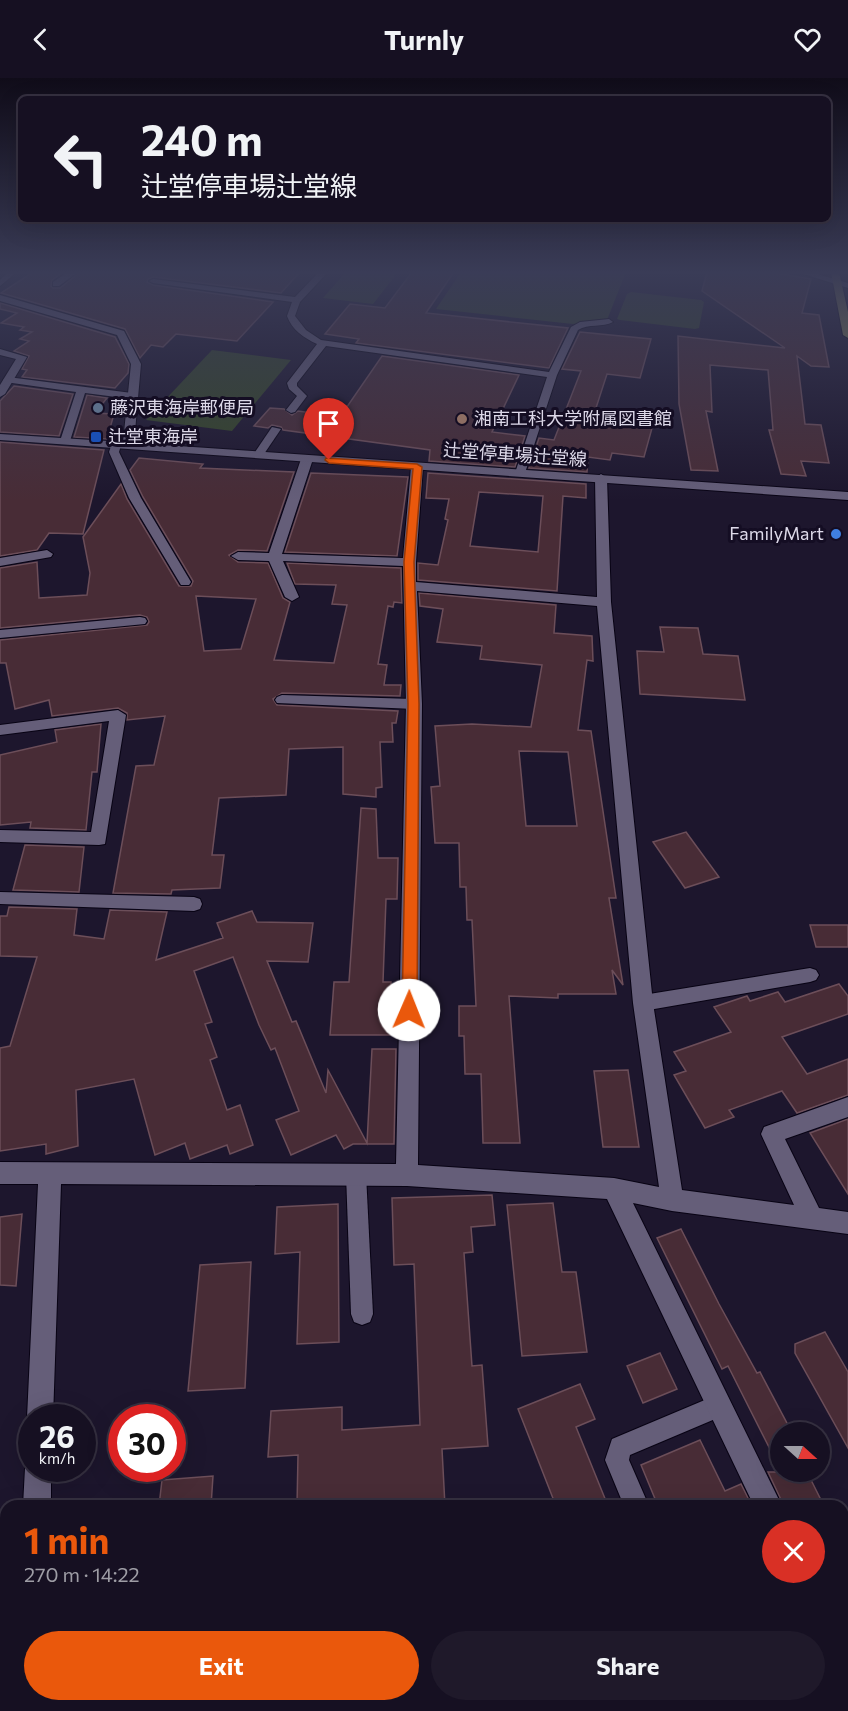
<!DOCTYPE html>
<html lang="en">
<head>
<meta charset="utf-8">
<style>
  body { margin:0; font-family:Commissioner,"Noto Sans JP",sans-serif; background:#1f192a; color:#f1f3f6; height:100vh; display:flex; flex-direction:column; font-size:22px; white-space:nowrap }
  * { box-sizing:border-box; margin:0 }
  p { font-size:20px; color:#9e9da5 }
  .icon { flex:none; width:33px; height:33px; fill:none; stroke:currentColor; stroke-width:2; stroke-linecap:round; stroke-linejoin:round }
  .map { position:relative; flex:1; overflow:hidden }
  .panel { position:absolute; left:0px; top:1422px; width:849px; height:212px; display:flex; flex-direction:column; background:#161022; border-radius:18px 18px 0 0; box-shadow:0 6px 24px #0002,0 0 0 2px #353040 }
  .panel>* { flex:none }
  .top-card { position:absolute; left:18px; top:18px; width:813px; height:126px; border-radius:9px; box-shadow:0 6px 24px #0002,0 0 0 2px #353040; background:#161022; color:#f1f3f6; overflow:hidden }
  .needle { width:39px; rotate:111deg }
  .fabs { position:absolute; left:770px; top:1344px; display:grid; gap:12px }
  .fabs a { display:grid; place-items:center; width:60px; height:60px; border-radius:50%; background:#161022; box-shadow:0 6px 24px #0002,0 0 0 2px #353040; font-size:30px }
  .speed { position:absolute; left:18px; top:1326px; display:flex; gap:12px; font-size:30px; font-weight:700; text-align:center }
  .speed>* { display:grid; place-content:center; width:78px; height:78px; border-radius:50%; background:#161022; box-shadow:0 6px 24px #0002,0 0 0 2px #353040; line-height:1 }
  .speed small { font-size:15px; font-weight:400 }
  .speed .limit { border:9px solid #d22; background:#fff; color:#111 }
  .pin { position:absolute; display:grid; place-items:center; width:51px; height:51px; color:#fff; margin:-62px -26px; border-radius:50% 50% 50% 0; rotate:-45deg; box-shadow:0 0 6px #0007 }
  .pin .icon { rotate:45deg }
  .me { position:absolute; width:66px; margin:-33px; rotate:1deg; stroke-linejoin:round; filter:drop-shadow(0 0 4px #0008) }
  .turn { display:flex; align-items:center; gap:21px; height:126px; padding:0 24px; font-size:27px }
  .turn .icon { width:78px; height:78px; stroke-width:2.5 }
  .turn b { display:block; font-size:42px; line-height:51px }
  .round { display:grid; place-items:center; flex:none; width:63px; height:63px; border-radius:32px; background:#1f192a }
  .head { display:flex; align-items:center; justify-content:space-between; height:102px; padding:0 24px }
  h1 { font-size:36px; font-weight:700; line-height:45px; color:#ea580c }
  .cta { display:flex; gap:12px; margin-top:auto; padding:12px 24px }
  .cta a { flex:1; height:69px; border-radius:36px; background:#ea580c; color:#fff; font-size:24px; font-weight:700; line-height:69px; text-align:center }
  .cta a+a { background:#1f192a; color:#f1f3f6 }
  header { display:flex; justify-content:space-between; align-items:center; height:78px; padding:0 24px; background:#161022; font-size:27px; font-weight:700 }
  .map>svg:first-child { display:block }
  .green { fill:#354527 }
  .building { fill:#482c36; stroke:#6c4e59; stroke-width:1.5; fill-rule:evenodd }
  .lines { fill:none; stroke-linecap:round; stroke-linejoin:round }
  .lane-casing { stroke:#080314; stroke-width:2 }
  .street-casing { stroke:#080314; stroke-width:2 }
  .secondary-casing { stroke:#080314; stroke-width:2 }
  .primary-casing { stroke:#080314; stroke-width:2 }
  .lane { fill:#655e79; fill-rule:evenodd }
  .street { fill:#655e79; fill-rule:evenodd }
  .secondary { fill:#655e79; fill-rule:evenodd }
  .primary { fill:#8b8753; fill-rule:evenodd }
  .route { fill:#ea580c; stroke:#983908; stroke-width:1.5 }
  .service-dot { fill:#5c6f8a; stroke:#140d23; stroke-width:2 }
  .education-dot { fill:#8d6e63; stroke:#140d23; stroke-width:2 }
  .transit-dot { fill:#1a4fb4; stroke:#140d23; stroke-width:2 }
  .shop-dot { fill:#3f7fe0; stroke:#140d23; stroke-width:2 }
  .labels { text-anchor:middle; stroke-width:6; stroke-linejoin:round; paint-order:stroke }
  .far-poi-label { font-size:18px; fill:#ddd9e9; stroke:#140d23; text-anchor:start }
  .far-street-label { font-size:18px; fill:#ddd9e9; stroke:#140d23 }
</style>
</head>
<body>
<header><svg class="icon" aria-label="back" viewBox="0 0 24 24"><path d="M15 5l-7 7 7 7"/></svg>Turnly<svg class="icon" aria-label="heart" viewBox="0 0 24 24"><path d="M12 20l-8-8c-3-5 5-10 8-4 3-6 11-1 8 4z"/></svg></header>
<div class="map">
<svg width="848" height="1633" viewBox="0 0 848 1633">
  <rect width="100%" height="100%" fill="#1d162d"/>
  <g class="green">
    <polygon points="346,194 398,194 373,226 323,220"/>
    <polygon points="461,194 626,194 607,242 573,246 436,231"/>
    <polygon points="631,214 701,222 704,224 699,250 695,251 620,242 617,241 627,216"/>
    <polygon points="212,272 291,282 232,353 146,342"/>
  </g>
  <g class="building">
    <polygon points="33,194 63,194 52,202 51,208 53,210 60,210 80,194 300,194 281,215 153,199 148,201 147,204 153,207 273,224 237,263 176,256 163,269 151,267 140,280 125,251 1,215"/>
    <polygon points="412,194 454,194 426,235 568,250 549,290 356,265 359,261 325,256 350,226 385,230"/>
    <polygon points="707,194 770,194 811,201 802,235 819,237 829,289 811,288 797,278 805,346 821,347 829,385 801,383 806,398 781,396 769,352 773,352 768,292 710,287 712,334 706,333 718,393 691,392 679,326 678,258 785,270 702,213"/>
    <polygon points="0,225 115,259 129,286 128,295 115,310 22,299 27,292 22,291 29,278 14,273 29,263 20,261 32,254 20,252 24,249 1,245 17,235 0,231"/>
    <polygon points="580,254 651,261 640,300 607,296 594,336 654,343 644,379 612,375 610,382 588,379 587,394 529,390 539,360 554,362 581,293 562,291"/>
    <polygon points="382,278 519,297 492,354 525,358 515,389 429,383 430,372 283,352 281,349 272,347 268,350 254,348 270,330 284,331 292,337 298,333 340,339"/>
    <polygon points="14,308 73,316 59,358 0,354 0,323"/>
    <polygon points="87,317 107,320 95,335 114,336 107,361 74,359"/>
    <polygon points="0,364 104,372 83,456 49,455 37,472 0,478"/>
    <path d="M139,380L203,386L200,390L294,394L267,473L238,472L229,477L238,484L268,485L283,520L290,524L274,582L334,585L347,527L332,526L336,507L295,506L287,485L401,490L402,525L394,524L393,529L388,528L378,586L387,587L384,607H401L400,618L282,615L273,621L277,627L398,633L396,645H392L393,664H380L382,709L376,710V719L343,716V669L289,671L286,717L219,720L212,777H224L220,810L172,812L171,816L113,815L136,688L154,687L165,638L127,642V635L118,630L52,638L49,622L15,631L6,585H0V562L147,547L149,544L147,539L140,537L0,550V490L37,484L39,520L87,517L90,495L83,459L121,406L127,421L179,508H191L193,503L143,419L130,392ZM196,518L256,521L241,571L204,573Z"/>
    <polygon points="311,395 408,399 397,478 285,474"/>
    <path d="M428,395L586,406V420L563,418L557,513L418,502V485L438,487L448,442L445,441L449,421L426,420ZM479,414L543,418L538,474L470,468Z"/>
    <path d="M419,515L556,527L554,555L592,558L593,583L587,582L578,652L591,653L616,820H609L623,907L612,892L616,916H558V920L509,918L520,1065H483L481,996H465L464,958H459V928H476L472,842H467L466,809H460L459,765H435L431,709L440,708L435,648L472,646L531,649L542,587L480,581L482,568L437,564L443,531L420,528ZM519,673L568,674L577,748H526Z"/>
    <polygon points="660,549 698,550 703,576 738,578 745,622 640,616 637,573 664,574"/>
    <polygon points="101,646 97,694 92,694 86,752 30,750 31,744 0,747 0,677 57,664 55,652"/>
    <polygon points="361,730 376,731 378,780 398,780 397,821 386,821 383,904 391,904 390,957 330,957 334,904 349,904"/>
    <polygon points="686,754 719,799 685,810 653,764"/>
    <polygon points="25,767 84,769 79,814 13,812"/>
    <polygon points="9,829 77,831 74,857 104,861 110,832 167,834 156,882 223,860 217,845 252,833 257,844 313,845 308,884 267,883 292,944 296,943 326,1015 328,992 367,1065 372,971 396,971 394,1066 353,1066 344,1071 336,1057 291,1077 276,1042 299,1033 275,970 271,972 259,947 233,879 194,893 212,944 205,946 217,979 210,982 227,1032 240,1027 253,1067 230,1076 227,1067 190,1081 185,1065 155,1077 134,1001 76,1012 78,1068 46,1076 46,1066 0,1073 0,970 10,968 37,879 0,878 0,838 7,838"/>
    <polygon points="810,847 848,847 848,869 816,869"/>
    <polygon points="839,906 848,918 848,936 782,959 807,996 848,981 848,1017 797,1035 782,1013 729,1032 734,1039 705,1050 674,997 686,993 674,974 731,954 714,929 747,918 750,923 778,914 785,924"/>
    <polygon points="628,992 639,1069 603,1069 594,993"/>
    <polygon points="848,1041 848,1116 810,1055"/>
    <polygon points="492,1117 495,1147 471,1149 473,1174 464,1175 472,1288 482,1287 488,1368 442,1371 445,1428 297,1428 298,1377 268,1379 271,1333 342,1329 342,1352 420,1347 414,1186 394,1187 392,1120"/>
    <polygon points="553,1125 562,1194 576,1194 587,1274 522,1278 507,1127"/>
    <polygon points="338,1126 339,1264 297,1266 300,1174 275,1176 277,1129"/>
    <polygon points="22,1136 16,1208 0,1207 0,1139"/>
    <polygon points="681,1151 719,1226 757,1295 760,1294 789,1349 780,1353 780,1391 728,1288 722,1291 657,1160"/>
    <polygon points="251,1184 245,1310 188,1313 200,1187"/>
    <polygon points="825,1254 848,1294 848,1370 795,1275 795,1266"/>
    <polygon points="660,1275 677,1311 643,1325 627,1288"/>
    <polygon points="580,1306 595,1341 576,1349 608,1428 556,1428 518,1331"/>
    <polygon points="700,1362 725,1413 741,1406 752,1428 658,1428 641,1387"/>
    <polygon points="768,1394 807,1394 824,1428 784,1428"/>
    <polygon points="213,1398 211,1428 159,1428 162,1402"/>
  </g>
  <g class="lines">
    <g class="lane-casing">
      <g id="lane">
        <polygon points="8,194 17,194 0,208 0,202"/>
        <polygon points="68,194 78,194 59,208 53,208 53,204"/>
        <path d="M319,194H328L300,224L295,238L306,252L321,262L549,294L571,249L580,244L609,241L613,244C603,250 588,245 578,252L557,297L525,395L520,398L515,395L547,299L326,268L297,305V308L307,318L295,334L291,335L286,332L297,318L289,311L287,305L317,266C304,260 292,252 287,238L292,224L153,205L149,203L153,201L295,219Z"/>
        <polygon points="797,194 811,194 848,205 848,210"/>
        <polygon points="8,299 132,315 137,318 132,321 85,315 70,363 65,366 60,363 76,314 5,304 3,302"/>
        <polygon points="272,349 281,351 262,379 254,379 253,377"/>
        <polygon points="116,364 121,367 119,374 141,420 191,504 189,507 181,507 129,420 109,374 112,365"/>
        <polygon points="47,472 53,476 51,479 0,488 0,480"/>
        <polygon points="282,617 414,621 421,626 414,631 277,625 275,622 277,619"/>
        <polygon points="0,814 194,819 200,821 202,826 200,831 194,833 0,826"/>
        <polygon points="810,890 816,892 819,897 816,902 810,904 643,933 637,930 634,925 637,920 643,917"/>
        <polygon points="356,1086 363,1089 366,1096 373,1236 370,1244 362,1247 354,1244 351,1236 346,1096 349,1089"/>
        <polygon points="719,1316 727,1320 731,1328 727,1336 630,1377 629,1382 649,1428 624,1428 605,1382 612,1361"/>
      </g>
    </g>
    <g class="street-casing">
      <g id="street">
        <polygon points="0,271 27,279 5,316 0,319 0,307 16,281 0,277"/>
        <path d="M307,378L313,381L282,476L403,480L411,389L417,385L423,389L416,484V504L597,519L595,400L601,396L607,400L611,524L653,925L682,1112L794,1127L761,1056L764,1049L848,1019V1039L785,1061L819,1130L848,1134V1156L672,1133L633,1125L782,1428H754L607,1121L407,1108L61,1106L53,1340H32L31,1349L27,1340L38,1106H0V1084L396,1086L406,626L403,488L283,483L299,519L292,523L285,519L269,483L238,482L231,478L238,474L269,475L301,381ZM417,513L597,528L633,925L659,1109L614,1100L418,1087L422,626Z"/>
        <polygon points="140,539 145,540 147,543 145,546 0,560 0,552"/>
        <polygon points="118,632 126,637 105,766 99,767 0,764 0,752 91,754 109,643 0,657 0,647"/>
        <polygon points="32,1379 32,1390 51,1390 51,1428 23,1428 25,1390"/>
        <polygon points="843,1569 848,1571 848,1609 843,1607"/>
        <rect x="21" y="1628" width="30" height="5"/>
      </g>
    </g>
    <g class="secondary-casing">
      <polygon id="secondary" points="0,217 124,253 141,286 134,365 848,414 848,422 0,362 0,356 123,364 131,286 117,257 0,223"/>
    </g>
    <g class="primary-casing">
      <polygon id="primary" points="831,194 839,194 848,234 848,260 843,257"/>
    </g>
    <use href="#lane" class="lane"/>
    <use href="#street" class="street"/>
    <use href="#secondary" class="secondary"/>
    <use href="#primary" class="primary"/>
  </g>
  <linearGradient id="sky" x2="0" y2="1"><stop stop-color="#100c19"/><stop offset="0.46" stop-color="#3a3c57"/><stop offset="1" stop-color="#3a3c57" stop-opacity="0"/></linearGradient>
  <rect width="848" height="423" fill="url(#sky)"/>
  <polygon class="route" points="326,380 417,386 422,389 414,484 419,626 417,932 414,937 409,938 404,937 402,932 408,626 404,484 413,391 329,385 325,382"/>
  <circle class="service-dot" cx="98" cy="330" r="6"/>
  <circle class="education-dot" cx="462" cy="341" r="6"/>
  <rect class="transit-dot" x="90" y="353" width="12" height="12" rx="3"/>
  <circle class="shop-dot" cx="836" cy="456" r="6"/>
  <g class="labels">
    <g class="far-poi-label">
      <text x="110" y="336">藤沢東海岸郵便局</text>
      <text x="474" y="347">湘南⼯科⼤学附属図書館</text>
      <text x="108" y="365">辻堂東海岸</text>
      <text x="824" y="462" text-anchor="end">FamilyMart</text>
    </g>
    <g class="far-street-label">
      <text transform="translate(515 377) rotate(4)" y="6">辻堂停車場辻堂線</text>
    </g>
  </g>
</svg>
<div class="fabs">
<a><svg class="needle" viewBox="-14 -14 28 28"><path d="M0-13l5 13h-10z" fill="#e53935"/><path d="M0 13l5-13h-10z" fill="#9e9da5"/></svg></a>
</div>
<div class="speed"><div>26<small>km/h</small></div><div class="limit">30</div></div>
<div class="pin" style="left:329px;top:382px;background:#d93025"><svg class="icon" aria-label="arrive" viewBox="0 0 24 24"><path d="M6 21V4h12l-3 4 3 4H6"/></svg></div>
<svg class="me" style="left:409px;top:932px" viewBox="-20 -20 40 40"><circle r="19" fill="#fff"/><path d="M0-13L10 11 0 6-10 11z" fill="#ea580c"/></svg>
<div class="top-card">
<div class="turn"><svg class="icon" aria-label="left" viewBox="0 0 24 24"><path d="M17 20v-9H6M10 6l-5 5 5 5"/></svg><div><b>240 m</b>辻堂停車場辻堂線</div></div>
</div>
<section class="panel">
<div class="head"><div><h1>1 min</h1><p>270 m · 14:22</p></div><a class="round" style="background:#d93025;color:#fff"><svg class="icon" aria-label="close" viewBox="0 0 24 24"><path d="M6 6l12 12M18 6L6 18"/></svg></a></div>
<div class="cta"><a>Exit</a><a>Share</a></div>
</section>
</div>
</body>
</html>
